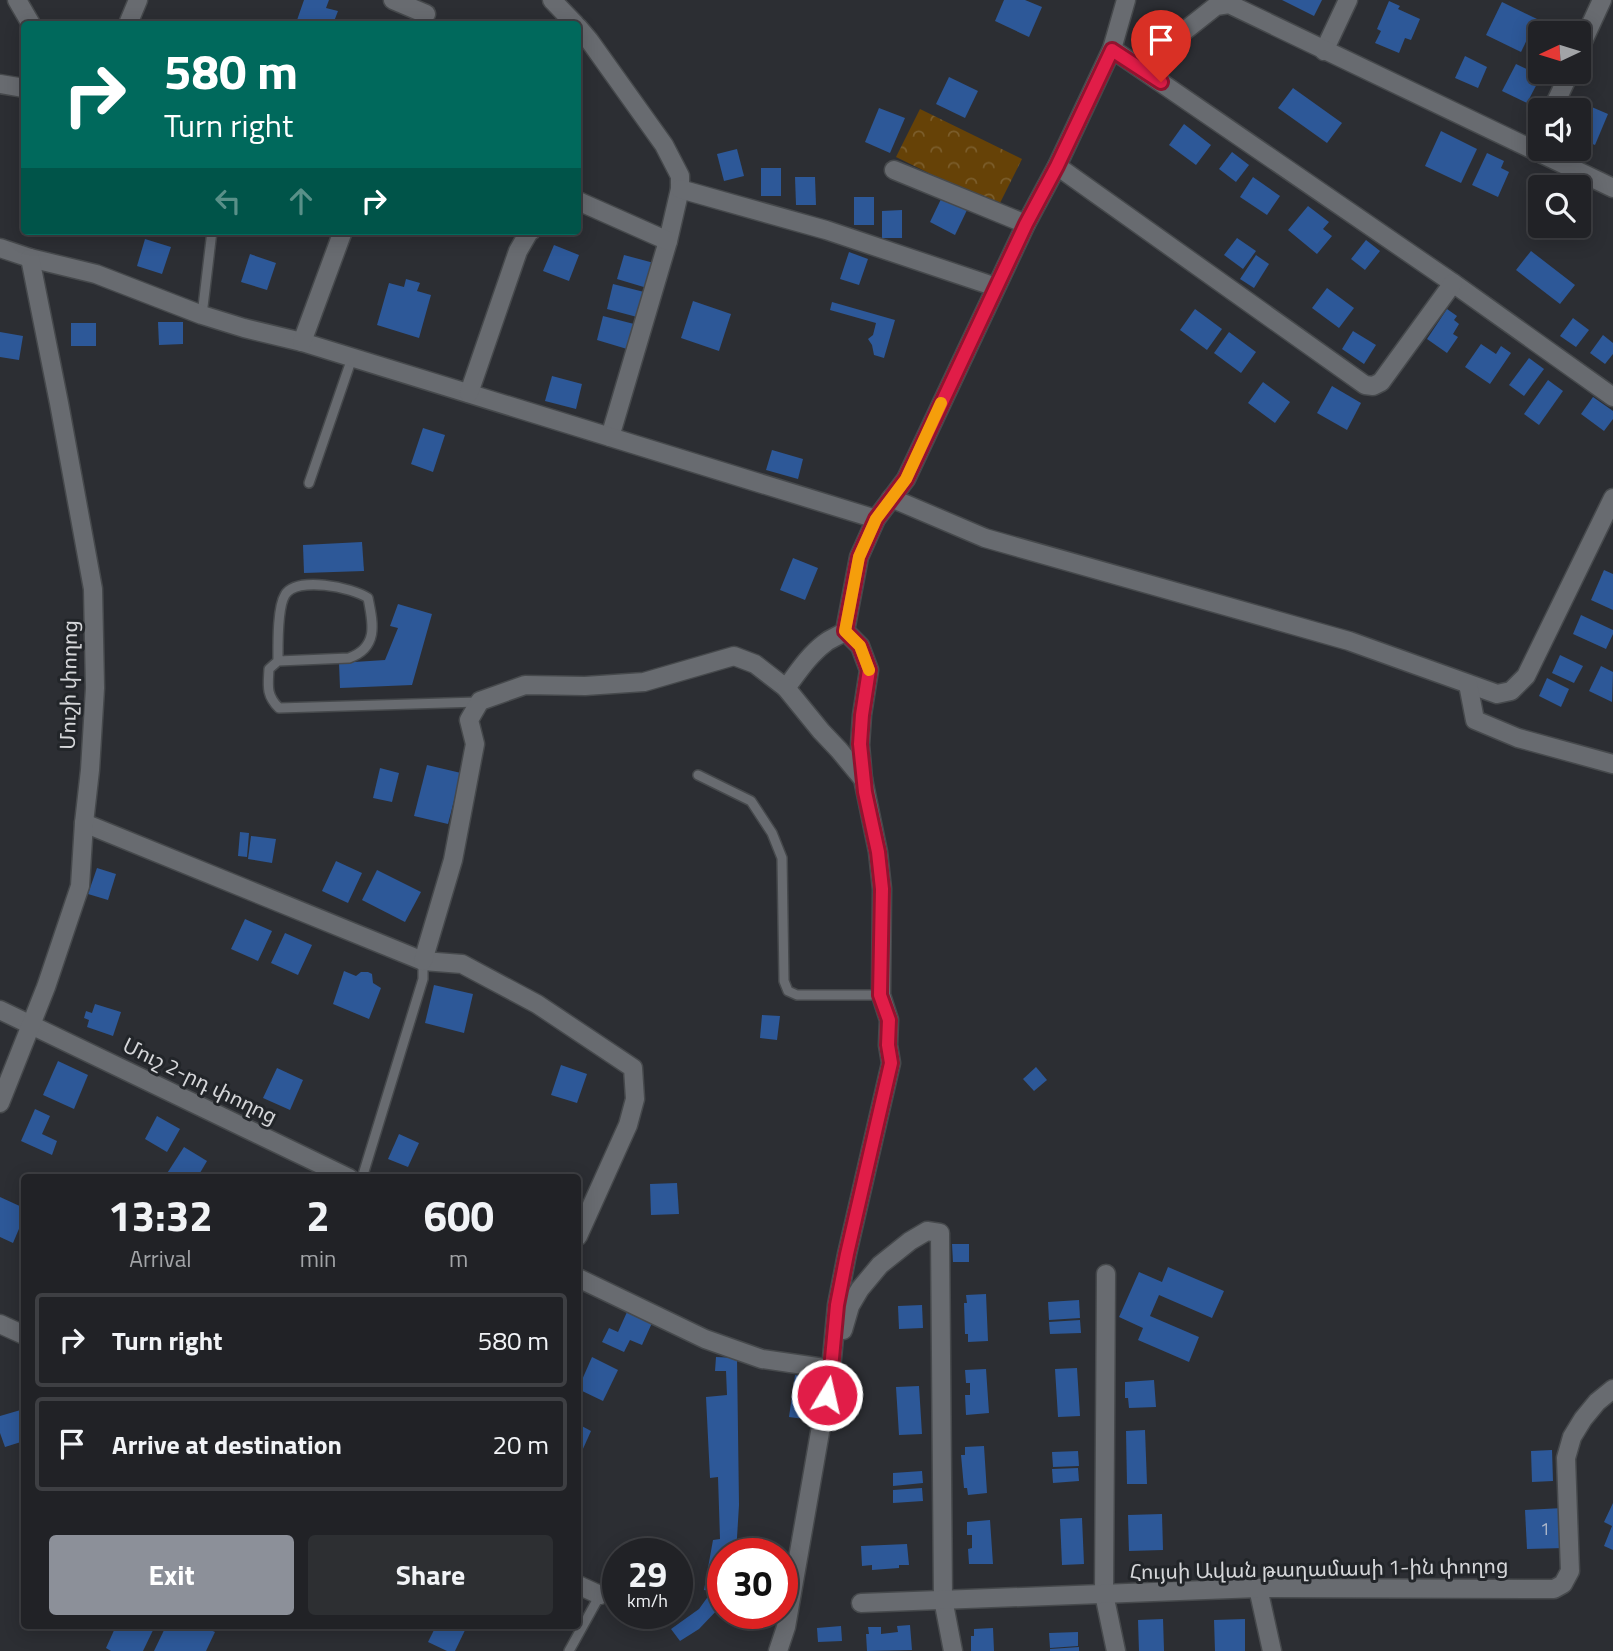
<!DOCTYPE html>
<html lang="en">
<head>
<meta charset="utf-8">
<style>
  body { margin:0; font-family:"Titillium Web","Noto Sans Armenian",sans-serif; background:#2d2f32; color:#f1f3f6; height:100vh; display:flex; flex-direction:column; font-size:26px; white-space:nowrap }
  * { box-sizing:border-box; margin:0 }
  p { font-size:23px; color:#a2a4a7 }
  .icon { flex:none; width:38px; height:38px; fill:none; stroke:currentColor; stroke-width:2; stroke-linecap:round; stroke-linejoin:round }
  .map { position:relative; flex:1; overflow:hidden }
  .sheet { position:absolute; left:21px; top:1174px; width:560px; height:455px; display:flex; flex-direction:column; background:#212226; border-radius:7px; box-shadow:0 4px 18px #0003,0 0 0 2px #3e3f43 }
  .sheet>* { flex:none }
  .hud { position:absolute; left:21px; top:21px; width:560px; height:214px; border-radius:7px; box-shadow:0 4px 18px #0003,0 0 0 2px #3e3f43; background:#00695c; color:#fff; overflow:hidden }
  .needle { width:46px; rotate:266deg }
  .buttons { position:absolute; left:1528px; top:21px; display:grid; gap:14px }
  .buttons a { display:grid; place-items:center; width:63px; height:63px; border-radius:7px; background:#212226; box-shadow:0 4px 18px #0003,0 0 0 2px #3e3f43; font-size:35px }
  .speed { position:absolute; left:602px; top:1538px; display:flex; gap:14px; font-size:35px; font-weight:700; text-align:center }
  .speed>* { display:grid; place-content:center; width:91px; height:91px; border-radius:50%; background:#212226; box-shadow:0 4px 18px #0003,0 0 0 2px #3e3f43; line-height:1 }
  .speed small { font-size:18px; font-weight:400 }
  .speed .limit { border:10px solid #d22; background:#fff; color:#111 }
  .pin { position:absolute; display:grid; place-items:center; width:60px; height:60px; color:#fff; margin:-72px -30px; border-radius:50% 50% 50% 0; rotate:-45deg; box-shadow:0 0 7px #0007 }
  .pin .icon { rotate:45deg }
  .me { position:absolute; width:77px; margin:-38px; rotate:9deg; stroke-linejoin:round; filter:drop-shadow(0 0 5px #0008) }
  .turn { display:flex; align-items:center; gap:24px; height:147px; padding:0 28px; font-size:32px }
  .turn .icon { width:91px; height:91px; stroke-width:2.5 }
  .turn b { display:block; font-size:49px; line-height:60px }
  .lanes { display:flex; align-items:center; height:66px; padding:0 28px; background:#0003; justify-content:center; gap:35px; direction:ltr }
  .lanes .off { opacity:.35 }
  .eta { display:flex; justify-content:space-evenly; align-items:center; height:119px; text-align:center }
  .eta b { font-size:42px; font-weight:700; line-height:49px }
  .button { display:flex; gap:14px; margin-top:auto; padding:14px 28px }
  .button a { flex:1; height:80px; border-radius:7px; background:#8c9099; color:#fff; font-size:28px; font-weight:700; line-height:80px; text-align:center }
  .button a+a { background:#2d2f32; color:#f1f3f6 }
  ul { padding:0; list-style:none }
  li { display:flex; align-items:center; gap:21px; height:94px; margin:0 14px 10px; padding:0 14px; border:4px solid #3e3f43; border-radius:7px }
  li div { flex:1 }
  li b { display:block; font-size:26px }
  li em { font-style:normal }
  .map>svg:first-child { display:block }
  .forest { fill:url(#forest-crowns) }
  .building { fill:#2d5898 }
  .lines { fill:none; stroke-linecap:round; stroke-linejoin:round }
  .lane-casing { stroke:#46494c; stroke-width:12 }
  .street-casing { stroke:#46494c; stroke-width:21 }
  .lane { stroke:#686b70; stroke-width:9 }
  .street { stroke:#686b70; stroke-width:18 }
  .route-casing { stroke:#92132f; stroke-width:18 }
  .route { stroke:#e11d48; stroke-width:12 }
  .slow { stroke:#f59e0b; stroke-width:12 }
  .labels { text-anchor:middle; stroke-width:6; stroke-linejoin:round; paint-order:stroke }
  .number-label { font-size:18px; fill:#abb6c9 }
  .street-label { font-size:21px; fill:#d5d6d9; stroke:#222529 }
</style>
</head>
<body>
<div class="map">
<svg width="1613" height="1651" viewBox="0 0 1613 1651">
  <defs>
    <pattern id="forest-crowns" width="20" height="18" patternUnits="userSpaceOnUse" patternTransform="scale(1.75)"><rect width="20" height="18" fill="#664207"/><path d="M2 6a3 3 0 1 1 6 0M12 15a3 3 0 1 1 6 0" fill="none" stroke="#7b5d2b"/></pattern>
  </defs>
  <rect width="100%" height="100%" fill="#2c2e33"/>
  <polygon class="forest" points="920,109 1022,159 998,207 896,157"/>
  <g class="building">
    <polygon points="304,0 329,0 326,8 338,11 333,24 322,21 321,24 301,24 296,23"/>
    <polygon points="1004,0 1025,0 1042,7 1029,37 995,21"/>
    <polygon points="1282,0 1322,0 1314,16"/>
    <polygon points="1389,1 1400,6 1398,9 1420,19 1411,40 1405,38 1399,53 1375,43 1381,31 1377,29"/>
    <polygon points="1502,2 1537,19 1521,52 1486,35"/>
    <polygon points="1465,56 1487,67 1478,88 1455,78"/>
    <polygon points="1516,64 1541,76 1527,103 1502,91"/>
    <polygon points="949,77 978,91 965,118 936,104"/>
    <polygon points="1293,88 1342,123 1327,143 1278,108"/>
    <polygon points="1587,105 1608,114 1595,145 1578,138 1578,125"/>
    <polygon points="879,108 905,118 890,153 865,142"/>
    <polygon points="1184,124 1211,145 1196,165 1169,145"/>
    <polygon points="1441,131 1477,149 1461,183 1425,166"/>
    <polygon points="737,149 744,176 724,181 717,154"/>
    <polygon points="1232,152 1249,165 1236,182 1219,169"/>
    <polygon points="1487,153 1504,161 1501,168 1509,172 1498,197 1472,185"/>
    <rect x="761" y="168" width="20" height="28"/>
    <polygon points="795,177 815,177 816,205 796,205"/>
    <polygon points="1253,177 1280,196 1267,215 1240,197"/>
    <polygon points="943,195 968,208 955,235 930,222"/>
    <rect x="854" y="197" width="20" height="28"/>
    <polygon points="1308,206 1329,222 1323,229 1332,236 1317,254 1288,230"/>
    <polygon points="902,210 902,238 882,238 882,211"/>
    <polygon points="1237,238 1256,251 1243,269 1224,255"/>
    <polygon points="145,239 171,247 162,274 137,266"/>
    <polygon points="1366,240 1380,251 1365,270 1351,259"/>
    <polygon points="554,245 579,255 569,281 543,271"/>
    <polygon points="1531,251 1575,285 1560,304 1516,270"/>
    <polygon points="849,252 868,259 859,285 840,279"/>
    <polygon points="250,254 276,263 267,290 241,282"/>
    <polygon points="624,255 654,263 647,288 617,279"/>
    <polygon points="1256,255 1269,264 1254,288 1240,279"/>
    <polygon points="406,279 420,283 417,291 431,295 419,338 377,325 389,283 404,287"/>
    <polygon points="613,284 644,292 637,317 607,309"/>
    <polygon points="1327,288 1354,308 1339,328 1312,308"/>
    <polygon points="693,301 731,314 719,351 681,338"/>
    <polygon points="832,302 895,320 884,358 874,355 872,345 868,339 873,335 876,323 830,310"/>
    <polygon points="1195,309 1222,329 1207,350 1180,330"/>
    <polygon points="1447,309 1457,316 1454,320 1459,324 1453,334 1458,337 1447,353 1427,339"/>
    <polygon points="603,316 634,324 627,349 597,340"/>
    <polygon points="1573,318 1589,330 1576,347 1560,336"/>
    <polygon points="158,322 183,322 183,344 159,345"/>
    <rect x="71" y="323" width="25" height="23"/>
    <polygon points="1353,331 1376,345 1364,364 1342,349"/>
    <polygon points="0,332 23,336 19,360 0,357"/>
    <polygon points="1229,332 1256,352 1241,373 1214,353"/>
    <polygon points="1603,335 1613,343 1613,354 1605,364 1590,353"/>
    <polygon points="1481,344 1496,354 1501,346 1511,353 1490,384 1465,367"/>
    <polygon points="1529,358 1544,369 1524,396 1509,385"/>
    <polygon points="552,376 582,384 576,409 545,401"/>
    <polygon points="1548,380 1563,391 1539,425 1524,414"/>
    <polygon points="1263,382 1290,402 1275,423 1248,403"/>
    <polygon points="1332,386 1361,403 1347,430 1317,413"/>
    <polygon points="1593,397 1613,411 1613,419 1604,431 1581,414"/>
    <polygon points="423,428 445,435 433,472 411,464"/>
    <polygon points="772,450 803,459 798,479 766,470"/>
    <polygon points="362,542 364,571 304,573 303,545"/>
    <polygon points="793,558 818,568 805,600 780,590"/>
    <polygon points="1604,570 1613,574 1613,610 1591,600"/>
    <polygon points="398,604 432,614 412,685 340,688 339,663 385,660 398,628 390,626"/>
    <polygon points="1581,615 1613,630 1613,634 1606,649 1573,634"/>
    <polygon points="1560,655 1583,666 1574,683 1552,673"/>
    <polygon points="1601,666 1613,672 1612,702 1589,691"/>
    <polygon points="1547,678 1569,689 1561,707 1539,696"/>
    <polygon points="427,765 461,773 448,824 414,816"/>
    <polygon points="380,768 399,773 392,802 373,798"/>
    <polygon points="240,832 249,833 247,857 238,856"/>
    <polygon points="251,836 276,839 272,863 248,859"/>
    <polygon points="336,861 362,873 348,903 322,891"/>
    <polygon points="97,868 116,874 108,900 88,894"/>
    <polygon points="377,870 421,892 405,922 362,900"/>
    <polygon points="245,919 272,931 258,961 231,949"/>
    <polygon points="285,933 312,945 298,975 271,963"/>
    <polygon points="344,971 356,976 361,972 368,972 372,974 373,983 381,988 369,1019 333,1004"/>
    <polygon points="434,985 473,994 464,1033 425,1023"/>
    <polygon points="95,1004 121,1012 113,1036 87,1027 89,1020 84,1018 86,1011 92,1013"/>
    <polygon points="762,1015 780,1016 777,1040 760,1038"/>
    <polygon points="58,1061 88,1075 74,1109 43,1095"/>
    <polygon points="561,1065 587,1074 577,1103 551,1095"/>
    <polygon points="1036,1067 1047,1080 1034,1091 1023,1079"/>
    <polygon points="277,1068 303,1080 290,1110 263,1098"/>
    <polygon points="35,1109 50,1116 42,1134 57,1141 52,1155 21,1141"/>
    <polygon points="157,1116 180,1129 167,1152 145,1139"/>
    <polygon points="399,1134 419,1143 408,1167 388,1159"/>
    <polygon points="184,1147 207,1161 197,1178 164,1178"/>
    <polygon points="677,1183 679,1214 651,1215 650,1184"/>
    <polygon points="0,1197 24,1208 24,1217 13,1243 0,1237"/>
    <polygon points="952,1244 969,1244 969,1262 953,1262"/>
    <polygon points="1168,1267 1224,1291 1212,1318 1159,1295 1150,1316 1199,1337 1189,1362 1138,1340 1143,1328 1119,1317 1139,1272 1162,1282"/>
    <polygon points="986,1294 988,1341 968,1342 968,1334 965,1334 964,1303 967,1303 966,1295"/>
    <polygon points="1079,1300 1080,1318 1049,1320 1048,1302"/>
    <polygon points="922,1305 923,1328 899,1329 898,1306"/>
    <polygon points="627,1312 652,1323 642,1345 630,1340 624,1352 602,1342 609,1328 618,1332"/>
    <polygon points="1080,1320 1081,1333 1050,1334 1049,1322"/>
    <polygon points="592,1357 618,1370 603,1401 578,1389"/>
    <polygon points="716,1357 737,1358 739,1505 736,1554 723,1554 723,1603 720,1607 699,1629 680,1641 671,1629 699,1609 712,1591 704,1590 713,1540 720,1539 718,1477 710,1478 706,1397 727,1395 726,1371 715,1371"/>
    <polygon points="1077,1368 1080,1416 1058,1417 1055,1369"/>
    <polygon points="986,1369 989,1413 966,1415 965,1395 970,1395 970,1383 966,1383 965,1370"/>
    <polygon points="795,1375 810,1377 804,1419 789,1417"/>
    <polygon points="1154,1380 1156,1407 1129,1408 1128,1398 1125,1398 1125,1382"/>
    <polygon points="919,1386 922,1434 899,1435 896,1387"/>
    <polygon points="24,1409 24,1441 5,1447 0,1433 0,1416"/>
    <polygon points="578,1424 591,1431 578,1460"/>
    <polygon points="1145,1430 1147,1484 1127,1484 1126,1431"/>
    <polygon points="984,1446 987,1493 968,1495 967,1488 964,1488 961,1455 965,1455 965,1447"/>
    <polygon points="1552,1450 1553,1481 1532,1482 1531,1451"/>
    <polygon points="1078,1451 1079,1466 1053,1467 1052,1452"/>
    <polygon points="1078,1468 1079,1481 1053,1483 1052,1469"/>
    <polygon points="922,1471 923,1483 893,1486 893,1473"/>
    <polygon points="922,1488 923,1501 893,1503 893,1490"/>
    <polygon points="1613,1503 1613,1550 1604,1546 1612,1526 1604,1522"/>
    <polygon points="1563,1508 1565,1548 1527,1549 1525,1510"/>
    <polygon points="1162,1514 1163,1550 1129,1551 1128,1515"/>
    <polygon points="1082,1518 1084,1564 1062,1565 1060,1519"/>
    <polygon points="990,1520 993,1564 969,1564 968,1549 972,1548 972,1535 967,1535 967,1522"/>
    <polygon points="907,1544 909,1565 899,1565 899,1568 872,1570 872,1565 862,1566 861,1546"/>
    <polygon points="1163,1619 1164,1651 1139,1651 1138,1620"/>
    <polygon points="1245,1619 1245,1651 1215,1651 1214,1620"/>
    <polygon points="910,1625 912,1650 867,1651 866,1634 869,1634 868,1627 881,1627 881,1634 898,1632 897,1626"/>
    <polygon points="116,1626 155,1626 143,1651 111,1651 106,1648"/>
    <polygon points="166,1626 202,1626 215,1632 206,1651 154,1651"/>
    <polygon points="436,1626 467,1626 455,1651 447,1651 428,1642"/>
    <polygon points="841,1626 842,1641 818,1642 817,1628"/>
    <polygon points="993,1628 994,1651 971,1651 971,1636 974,1636 974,1629"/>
    <polygon points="1078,1632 1078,1646 1050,1648 1049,1633"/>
    <polygon points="1079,1647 1079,1651 1050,1651 1050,1649"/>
  </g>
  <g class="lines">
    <g class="lane-casing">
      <g id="lane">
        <polyline points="202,315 212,231"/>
        <polyline points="309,483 352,358"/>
        <path d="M278,661C278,646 277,608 285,595C296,576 352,587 368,598C373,623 379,647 349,658L278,661L269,669C268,686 266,695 279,708L478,702"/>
        <polyline points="698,775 751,801 772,833 782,858 784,981 788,991 797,995 881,995"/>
        <polyline points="362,1178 423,979 423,961"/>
        <polyline points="569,1651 600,1595"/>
      </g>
    </g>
    <g class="street-casing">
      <g id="street">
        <polyline points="17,0 31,24"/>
        <polyline points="393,0 426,14"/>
        <polyline points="552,0 575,24"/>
        <polyline points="128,24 138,0"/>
        <polyline points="578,27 589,40 664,145 680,176 680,189 668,241 610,437"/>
        <polyline points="1112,49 1453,283 1613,397"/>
        <polyline points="1324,51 1348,0"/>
        <polyline points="1578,52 1602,0"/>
        <polyline points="1139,67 1216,6 1229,4 1613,188"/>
        <polyline points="0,84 24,88"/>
        <polyline points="1552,110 1570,72"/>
        <polyline points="1057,166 1365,385 1373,386 1381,382 1453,283"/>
        <polyline points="894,170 1026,224"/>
        <polyline points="680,189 826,230 996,287"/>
        <polyline points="578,201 668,241"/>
        <polyline points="0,248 30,258 96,274 202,315 244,328 302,342 876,519"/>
        <polyline points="302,342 343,231"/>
        <polyline points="469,393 518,251 529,232 531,231"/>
        <polyline points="891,498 985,538 1349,641 1497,694 1511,691 1526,676 1613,498"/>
        <polyline points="845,631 860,646 869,670 862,715 860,745 863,779"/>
        <polyline points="1468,684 1475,720 1518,738 1613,764"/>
        <polyline points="84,823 423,961 462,964 537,1004 633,1068 635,1099 628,1125 578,1236"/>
        <path d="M423,961L453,860L475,744L469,720L480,701L525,685L585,686L644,682L734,656L755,664L786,688C798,672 809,655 825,643C831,638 839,636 845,631L859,557L876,519L906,479L1026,224L1057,166L1112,49L1126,0"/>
        <polyline points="0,1010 349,1178"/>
        <polyline points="0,1103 46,987 80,886 84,823 90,770 95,688 93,589 59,403 30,258"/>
        <polyline points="1106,1274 1104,1594 1116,1651"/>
        <polyline points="578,1278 705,1339 762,1359 831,1369"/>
        <polyline points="0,1324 24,1335"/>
        <polyline points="843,1330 850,1306 860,1289 880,1265 910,1241 927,1231 940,1233 943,1599 953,1651"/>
        <polyline points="578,1585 600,1595"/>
        <polyline points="1258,1588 1272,1651"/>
        <polyline points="861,1603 1258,1588 1554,1589 1563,1584 1570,1571 1566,1458 1572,1437 1583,1419 1597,1402 1613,1389"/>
        <polyline points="778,1651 786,1627 831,1369 837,1305 847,1254 891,1063 888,1045 889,1020 881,995 882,889 878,852 863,779 839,750 821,731 786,688"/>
      </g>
    </g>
    <use href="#lane" class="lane"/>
    <use href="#street" class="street"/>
  </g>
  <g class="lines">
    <g class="route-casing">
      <polyline id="route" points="827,1395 831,1369 837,1305 847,1254 891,1063 888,1045 889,1020 880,995 882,889 878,852 865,792 860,744 862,715 869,670 860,646 845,631 859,557 876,519 906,479 1026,224 1057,166 1112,50 1161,82"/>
    </g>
    <use href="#route" class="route"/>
    <polyline class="slow" points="869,670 860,646 845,631 859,557 876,519 906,479 941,403"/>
  </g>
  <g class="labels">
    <g class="number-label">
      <text x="1545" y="1535">1</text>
    </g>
    <g class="street-label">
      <text transform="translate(69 685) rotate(-89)" y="7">Մուշի փողոց</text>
      <text transform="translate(200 1081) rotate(26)" y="7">Մուշ 2-րդ փողոց</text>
      <text transform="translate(1319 1569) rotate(-1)" y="7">Հույսի Ավան թաղամասի 1-ին փողոց</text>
    </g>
  </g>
</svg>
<div class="buttons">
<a><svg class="needle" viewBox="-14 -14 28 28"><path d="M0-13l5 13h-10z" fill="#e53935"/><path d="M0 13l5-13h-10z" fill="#a2a4a7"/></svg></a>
<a><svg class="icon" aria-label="sound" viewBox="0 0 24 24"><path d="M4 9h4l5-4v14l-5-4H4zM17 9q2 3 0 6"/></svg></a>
<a><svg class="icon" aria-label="search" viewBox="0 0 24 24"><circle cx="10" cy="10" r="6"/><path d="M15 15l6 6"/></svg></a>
</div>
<div class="speed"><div>29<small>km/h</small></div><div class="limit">30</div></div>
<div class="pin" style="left:1161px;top:82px;background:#d93025"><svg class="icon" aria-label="arrive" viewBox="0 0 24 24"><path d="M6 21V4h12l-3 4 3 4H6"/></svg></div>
<svg class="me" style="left:827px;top:1395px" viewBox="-20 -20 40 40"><circle r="17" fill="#e11d48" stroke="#fff" stroke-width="3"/><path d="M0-11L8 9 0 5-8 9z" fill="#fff"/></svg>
<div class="hud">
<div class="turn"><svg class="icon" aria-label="right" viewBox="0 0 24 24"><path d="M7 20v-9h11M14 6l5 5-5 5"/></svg><div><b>580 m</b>Turn right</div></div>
<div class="lanes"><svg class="icon off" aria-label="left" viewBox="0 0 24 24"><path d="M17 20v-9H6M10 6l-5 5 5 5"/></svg><svg class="icon off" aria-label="ahead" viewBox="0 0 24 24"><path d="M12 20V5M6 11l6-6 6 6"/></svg><svg class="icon" aria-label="right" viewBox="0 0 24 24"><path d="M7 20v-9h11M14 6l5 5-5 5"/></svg></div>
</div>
<section class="sheet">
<div class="eta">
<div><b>13:32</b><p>Arrival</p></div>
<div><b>2</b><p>min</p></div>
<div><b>600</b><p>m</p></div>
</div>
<ul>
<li><svg class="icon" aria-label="right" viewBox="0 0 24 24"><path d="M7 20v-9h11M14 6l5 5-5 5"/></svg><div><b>Turn right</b></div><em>580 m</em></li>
<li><svg class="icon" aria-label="arrive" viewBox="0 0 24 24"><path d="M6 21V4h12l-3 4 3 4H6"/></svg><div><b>Arrive at destination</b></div><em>20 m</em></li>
</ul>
<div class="button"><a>Exit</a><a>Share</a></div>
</section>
</div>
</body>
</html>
